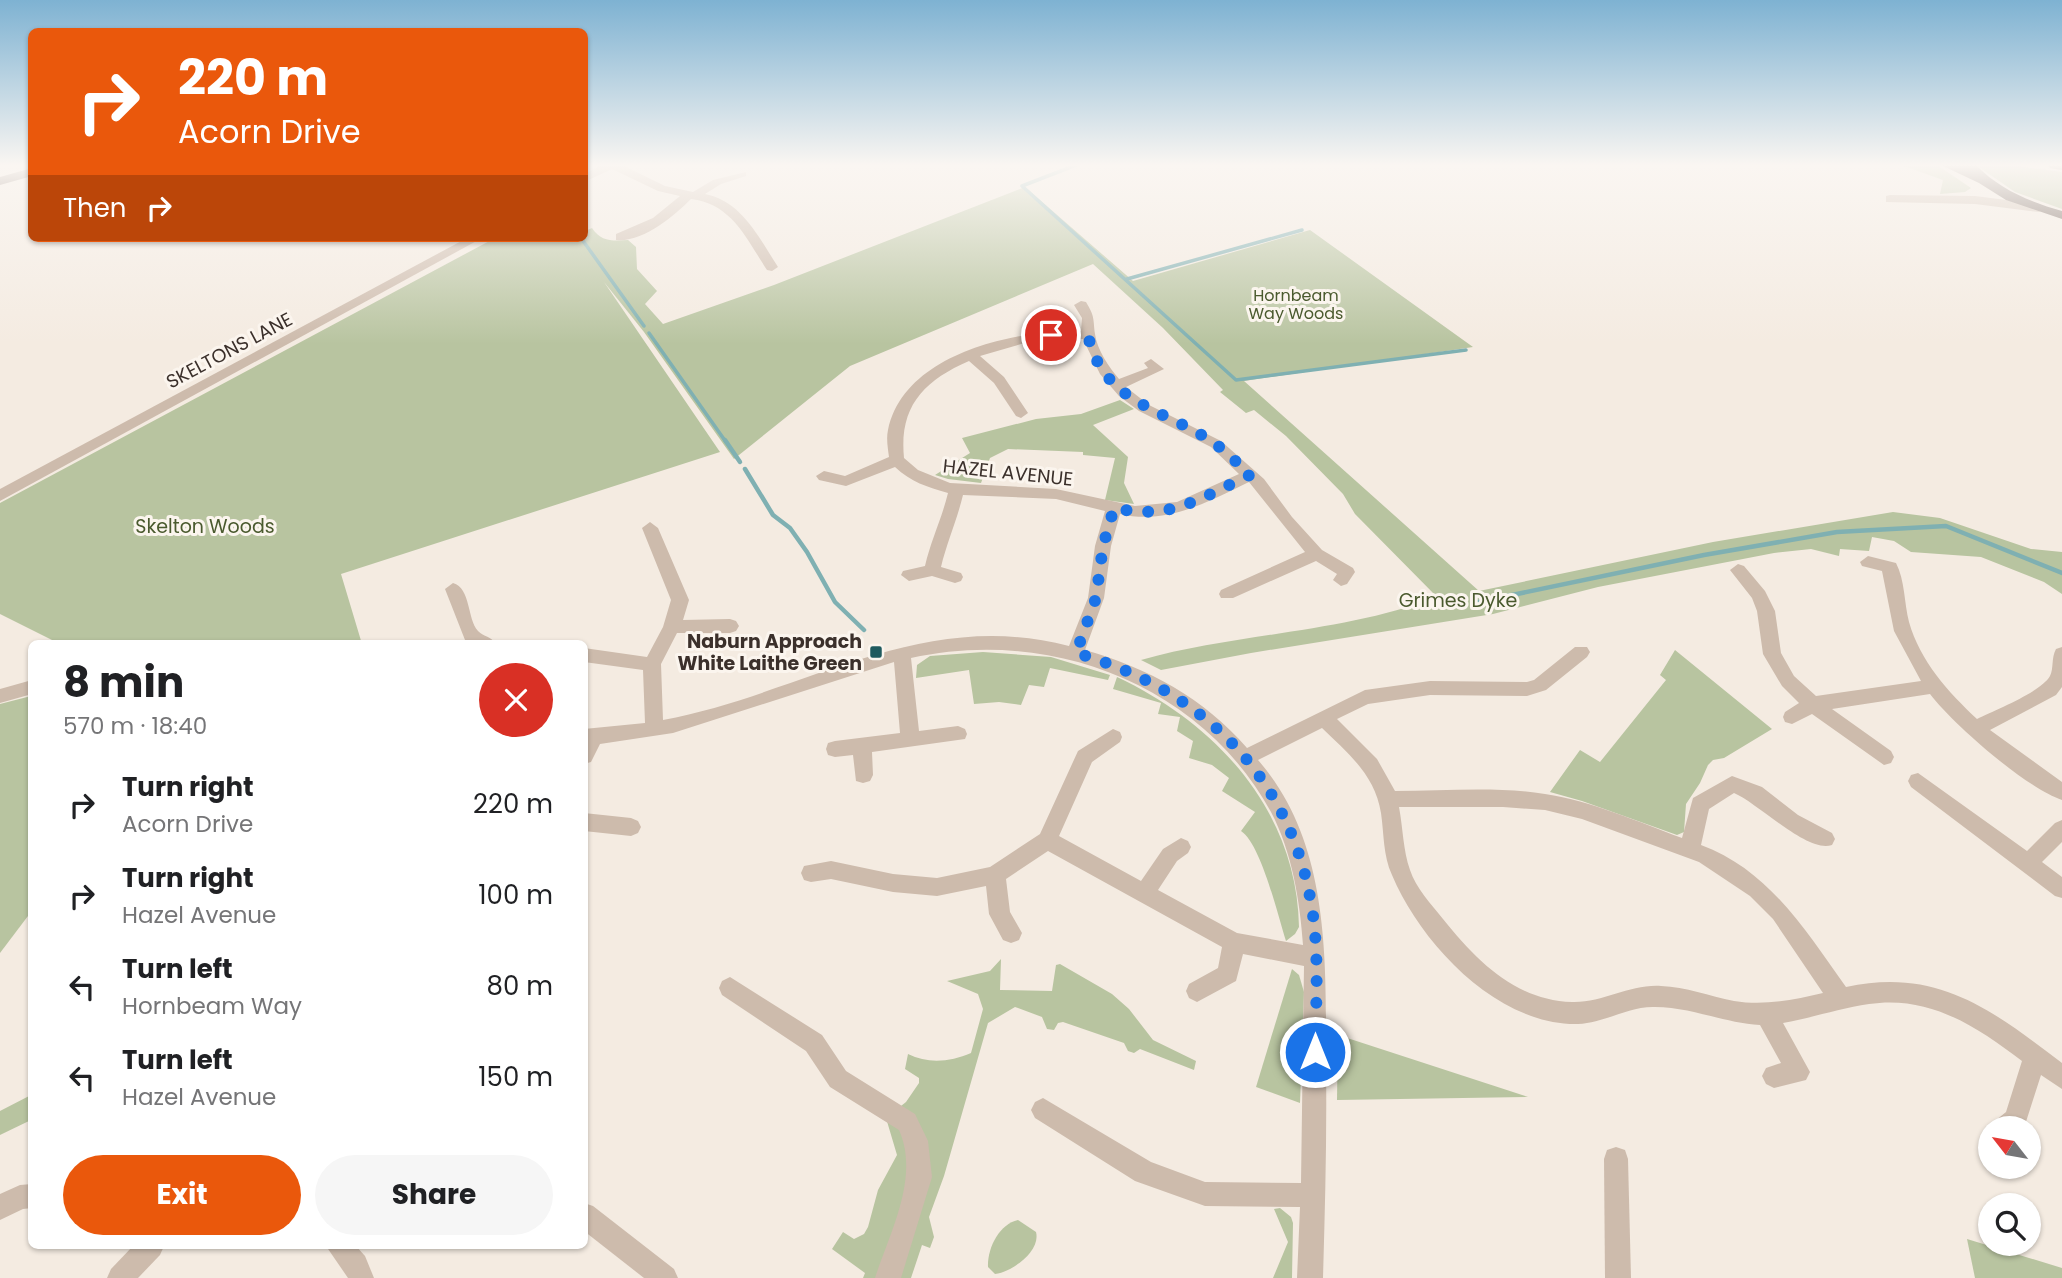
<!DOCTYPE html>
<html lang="en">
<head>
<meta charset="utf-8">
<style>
  body { margin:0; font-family:Poppins,sans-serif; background:#f6f6f6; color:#202124; height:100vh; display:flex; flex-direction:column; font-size:26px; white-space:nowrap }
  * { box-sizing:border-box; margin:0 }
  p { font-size:23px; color:#757577 }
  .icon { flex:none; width:38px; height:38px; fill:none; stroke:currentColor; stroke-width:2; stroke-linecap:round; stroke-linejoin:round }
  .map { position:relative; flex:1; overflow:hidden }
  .drawer { position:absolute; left:28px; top:640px; width:560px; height:609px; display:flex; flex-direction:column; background:#fff; border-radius:10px; box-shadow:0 2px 5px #0004 }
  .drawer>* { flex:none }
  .guide { position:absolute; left:28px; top:28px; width:560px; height:214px; border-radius:10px; box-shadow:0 2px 5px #0004; background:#ea580c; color:#fff; overflow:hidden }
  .needle { width:46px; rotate:301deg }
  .controls { position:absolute; left:1978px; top:1116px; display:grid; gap:14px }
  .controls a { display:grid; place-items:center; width:63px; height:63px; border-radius:50%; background:#fff; box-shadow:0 2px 5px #0004; font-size:35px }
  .pin { position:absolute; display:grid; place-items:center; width:60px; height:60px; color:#fff; margin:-30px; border:4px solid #fff; border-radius:50%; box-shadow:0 2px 7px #0007 }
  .me { position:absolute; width:77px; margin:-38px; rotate:0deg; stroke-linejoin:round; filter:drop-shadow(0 0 5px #0008) }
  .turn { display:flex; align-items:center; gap:24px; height:147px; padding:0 35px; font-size:32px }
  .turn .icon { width:91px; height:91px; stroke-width:2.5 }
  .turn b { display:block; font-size:49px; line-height:60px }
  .then { display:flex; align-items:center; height:66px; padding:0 35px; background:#0003; gap:14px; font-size:26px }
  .round { display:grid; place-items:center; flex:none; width:74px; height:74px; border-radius:37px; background:#f6f6f6 }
  .head { display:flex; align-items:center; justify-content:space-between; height:119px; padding:0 35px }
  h1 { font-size:42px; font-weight:700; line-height:52px }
  .primary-button { display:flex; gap:14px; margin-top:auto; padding:14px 35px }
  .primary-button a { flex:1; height:80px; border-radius:42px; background:#ea580c; color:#fff; font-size:28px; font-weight:700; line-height:80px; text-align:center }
  .primary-button a+a { background:#f6f6f6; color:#202124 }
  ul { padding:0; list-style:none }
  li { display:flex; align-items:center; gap:21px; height:91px; padding:0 35px }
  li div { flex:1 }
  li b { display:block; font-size:26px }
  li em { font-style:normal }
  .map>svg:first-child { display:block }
  .green { fill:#b8c4a0 }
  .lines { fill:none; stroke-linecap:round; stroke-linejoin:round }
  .stream-far1 { stroke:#7fb0b2; stroke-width:3.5 }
  .stream { stroke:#7fb0b2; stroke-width:4.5 }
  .minor { fill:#cdbbac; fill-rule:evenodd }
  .highway { fill:#5c4a42; fill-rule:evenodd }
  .route { stroke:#1a73e8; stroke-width:12; stroke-dasharray:0 21.6 }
  .poi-dot { fill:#1f5a5e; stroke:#fbf5ee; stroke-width:2.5 }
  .labels { text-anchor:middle; stroke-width:6; stroke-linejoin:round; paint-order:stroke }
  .far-park-label { font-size:16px; fill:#4a5a2e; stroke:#fbf5ee }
  .street-label { font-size:19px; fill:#3b302b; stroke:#fbf5ee }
  .park-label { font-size:19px; fill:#4a5a2e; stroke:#fbf5ee }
  .poi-label { font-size:19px; font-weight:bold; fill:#3b302b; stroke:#fbf5ee; text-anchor:end }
</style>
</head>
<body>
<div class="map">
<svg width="2062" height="1278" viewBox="0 0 2062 1278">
  <rect width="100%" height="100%" fill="#f4ebe1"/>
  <g class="green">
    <polygon points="1901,165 1937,165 1971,188 1965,192 1940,194 1943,180"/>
    <polygon points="1976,165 2008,165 2062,172 2062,209 2015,192"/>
    <path d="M1025,187L1133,281L1310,230L1473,347L1244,381L1479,591L1713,542L1893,512L1940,518L2031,549L2062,552V594L2044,582L1981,557L1911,552L1894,541L1872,537L1869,551L1840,549L1839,556L1811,549L1774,553L1598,587L1493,614L1251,653L1161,670L1141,660C1237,633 1343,633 1437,597L1355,514L1343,494L1286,436L1254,410L1246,413L1220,392L1223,390L1163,328L1093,264L850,366L734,459L644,332L604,282L720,452L341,574L362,644H60L0,614V503L495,238H584L585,231L592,228C601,242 613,241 628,240L636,247L637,269L657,291L645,304L663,324L774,285Z"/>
    <polygon points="1120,400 1134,409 1093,425 1128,457 1124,483 1134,504 1105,500 1115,458 1083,455 1083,452 1008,449 990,458 981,483 948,479 935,475 970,453 962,438 1036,419 1081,414"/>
    <polygon points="1675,650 1772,729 1724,758 1713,760 1708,765 1700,783 1686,804 1684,832 1677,835 1582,801 1550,792 1580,750 1600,762 1666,680 1660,675"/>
    <polygon points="983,652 1051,657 1110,675 1108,680 1050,668 1044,687 1029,685 1021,705 999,702 974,704 969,670 916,678 917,665 930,656"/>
    <path d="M1117,677C1217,724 1297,811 1299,927L1295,934L1286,941C1278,916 1261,844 1241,831L1255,812L1222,791L1229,778L1212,765L1189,758L1193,741L1177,731L1180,717L1158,714L1161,703L1113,689Z"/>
    <polygon points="31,696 31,912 0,953 0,704"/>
    <path d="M1001,959L1000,990L1052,991L1056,965L1060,964L1112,994L1129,1009L1153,1040L1196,1061L1194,1070L1140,1049L1134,1053L1128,1051L1124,1043L1063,1022L1058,1023L1054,1030L1047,1029L1042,1017L1015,1007L988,1023L944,1176L929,1217L934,1237L930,1248L922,1245L911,1278H863L865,1273L832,1249L843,1232L854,1239L864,1234L868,1227L878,1190L897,1155L886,1118L906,1102L919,1083V1078L905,1069L908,1054C928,1064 950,1062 971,1053L983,1009L978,994L947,981L990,971Z"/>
    <polygon points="1292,969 1299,975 1304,992 1300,1103 1256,1087"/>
    <polygon points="1338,1035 1528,1097 1337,1100"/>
    <polygon points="31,1095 31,1120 0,1135 0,1111"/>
    <polygon points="1280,1208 1291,1217 1293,1223 1292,1278 1273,1278 1288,1242 1274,1209"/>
    <path d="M1018,1220L1036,1232C1041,1251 1012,1272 995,1274L988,1267C987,1249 999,1224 1018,1220Z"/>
    <polygon points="1967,1239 2062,1268 2062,1278 1975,1278"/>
  </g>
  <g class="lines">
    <g class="stream-far1">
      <polyline points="1076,165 1022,186 1236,380 1466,350"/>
      <polyline points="581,238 644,326"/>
      <polyline points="1127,279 1302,230"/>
      <polyline points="649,333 726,442"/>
    </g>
    <g class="stream">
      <polyline points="725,440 740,462"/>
      <polyline points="745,469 773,515 790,528 807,552 835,602 864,630"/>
      <polyline points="1474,603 1704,555 1837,532 1946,526 2062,573"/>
    </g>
    <g class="minor">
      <path d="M602,165H622L665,186L693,192L713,180L746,172V176L721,184L705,194C742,201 759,238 778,267L772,271L767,270C746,238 732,204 691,199C674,216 642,243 616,240V234L653,218L680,196L658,191L612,169L584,182V174Z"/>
      <polygon points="1890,195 1975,196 2039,204 2045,208 2039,212 1975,204 1886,202 1886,196"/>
      <polygon points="467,238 482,238 0,501 0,489"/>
      <path d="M1081,301L1086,302C1095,317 1093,318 1095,334C1097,350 1109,367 1119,379L1148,368L1144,363L1151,359L1164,369L1126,387L1149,405L1221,441L1264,479L1292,517L1322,550L1353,568L1355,572L1347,584L1341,586L1333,580L1337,574L1316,561L1233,598H1221L1219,594L1221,590L1305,552L1249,482C1208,502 1166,525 1120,514L1111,546L1104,598L1085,650C1148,668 1204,698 1247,748L1365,690L1430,681L1527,682L1534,680L1575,647H1587L1590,652L1587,657L1546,690L1527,696L1430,695L1368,704L1337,719L1377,759L1395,791C1444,791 1496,786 1545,794C1592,801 1638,822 1682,838L1693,798L1732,776L1762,787L1798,815L1832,833L1835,839L1832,845C1808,854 1758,803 1734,793L1709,809L1701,845C1769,870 1806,931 1846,987C1938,967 1992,1010 2062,1063V1089L2041,1075L2024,1128L1991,1129L1995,1121L2006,1112L2022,1061C1976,1026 1929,995 1869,1004C1840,1008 1812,1018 1783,1023L1810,1072L1806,1080L1774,1088L1766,1084L1762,1076L1766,1068L1781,1063L1760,1025C1724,1023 1691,1007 1655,1007C1628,1006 1605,1023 1578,1024C1498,1026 1421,944 1392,875C1383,856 1384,833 1381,813C1375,775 1348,753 1322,728L1258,760C1331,843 1326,962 1326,1065C1327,1136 1325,1207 1323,1278H1297L1300,1207L1205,1206L1135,1181L1035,1118L1031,1110L1035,1102L1043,1098L1151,1162L1205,1182L1301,1183L1304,966L1243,954L1236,981L1197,1002L1189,998L1186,991L1189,984L1218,968L1222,947L1048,851L1006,879L1010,912L1022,933L1019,940L1011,943L1003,940L989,914L986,886L937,896L893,892L831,879L811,882L804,880L801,873L804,866L831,861L893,874L937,878L990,867L1040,834L1078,751L1113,729L1120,732L1122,737L1120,742L1092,762L1059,836L1141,881L1163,849L1181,838L1188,841L1191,847L1188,853L1177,861L1158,890L1237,933L1303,945C1300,901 1292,852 1271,812C1201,684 1050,627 911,658L919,731L958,726L965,729L967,734L965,739L872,752L873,775L870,781L863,783L856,781L853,755L835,757L828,755L826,749L828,743L835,741L900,733L894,662L673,733L600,744L591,762L584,764V729L645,723L643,670L584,662V648L647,657L663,627L671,600L642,528L650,522L658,528L689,600L683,620L730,619L736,621L739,626L736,631L730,633H677L661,664L663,720C803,694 920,607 1069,646L1088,598L1095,546L1105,511L1056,499L963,495C957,520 947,542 941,567L961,573L963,577L961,581L955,583L932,576L909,581L901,575L903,571L925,566C931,540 942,518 948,493C927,487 911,482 895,467L846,486L819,480L816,476L824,471L845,476L889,457C888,449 886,439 888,430C904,353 1015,330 1081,331L1082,318L1074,305ZM1083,339L1100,374L1119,396L1139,411L1211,447L1239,474L1177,502L1135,506L1056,489L950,483L918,470L904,458C899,407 923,381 969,361L994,383L1016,416L1021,418L1028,413L1004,377L980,356L1035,340ZM1399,807H1503L1545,810L1582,819L1699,862L1750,896L1773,919L1823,993C1794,1000 1764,1006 1734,1001C1709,996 1686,987 1661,986C1630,984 1603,1003 1572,1002C1515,1000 1477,961 1443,919C1431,904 1416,888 1410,870C1403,850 1403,828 1399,807Z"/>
      <path d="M1868,556L1896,563C1905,580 1904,603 1909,622C1920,661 1948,692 1977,719C1995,710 2041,692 2050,676C2054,668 2051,658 2056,649L2062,647V687L2056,695L1990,730L2062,782V800C2026,788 1954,725 1930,694L1832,709L1891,751L1894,757L1891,763L1884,765L1812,714L1792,724L1785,722L1783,717L1785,712L1799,703L1782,686L1763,654L1757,611L1752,598L1730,570L1738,564L1744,566L1765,591L1775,611L1781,653L1794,676L1816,696L1921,681L1894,631L1882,571L1862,566L1860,562Z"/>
      <path d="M453,583C471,588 467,619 478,631C484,637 491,636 496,644H472L465,640L445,589Z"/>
      <polygon points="32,680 32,694 0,703 0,689"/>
      <polygon points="1918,773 2027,851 2055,823 2062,820 2062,842 2042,862 2062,877 2062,898 2055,896 1911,787 1908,781 1911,775"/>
      <polygon points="584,813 631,818 638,821 641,827 638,833 631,836 584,831"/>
      <path d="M730,977L822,1035L846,1071L915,1114L928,1141L932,1177L901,1278H875C890,1232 920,1177 899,1130L830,1087L806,1051L722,995L719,988L722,981Z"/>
      <polygon points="1616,1147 1625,1150 1628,1159 1631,1278 1605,1278 1604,1159 1607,1150"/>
      <polygon points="32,1184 32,1208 23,1209 0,1220 0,1194 20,1185"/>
      <polygon points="584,1203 593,1206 674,1269 678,1278 644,1278 584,1231"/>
      <polygon points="133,1246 164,1246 160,1255 138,1278 107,1278 111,1269"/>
      <polygon points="326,1246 356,1246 365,1256 374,1278 348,1278"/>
    </g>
    <g class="highway">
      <path d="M1941,165H1976C1999,189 2030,202 2062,211V219L2006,200L1979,183Z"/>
      <polygon points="2048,165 2062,165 2062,170 2050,168"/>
      <polygon points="32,168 32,176 0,185 0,177"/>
    </g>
  </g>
  <linearGradient id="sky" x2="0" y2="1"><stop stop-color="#7eb2d2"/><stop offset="0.48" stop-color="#faf6f2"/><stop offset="1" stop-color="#faf6f2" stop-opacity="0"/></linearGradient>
  <rect width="2062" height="344" fill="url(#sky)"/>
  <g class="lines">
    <path class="route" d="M1051,335H1088C1102,400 1158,408 1205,437C1222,447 1236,462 1250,475C1200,498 1171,521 1114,508L1103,546L1096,598L1076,653C1197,688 1286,770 1310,897C1320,948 1316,1001 1315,1052"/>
  </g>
  <rect class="poi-dot" x="869" y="645" width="14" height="14" rx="3.5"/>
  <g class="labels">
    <g class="far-park-label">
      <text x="1296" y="301">Hornbeam<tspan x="1296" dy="18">Way Woods</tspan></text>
    </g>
    <g class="street-label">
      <text transform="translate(229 350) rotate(-28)" y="7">SKELTONS LANE</text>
      <text transform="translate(1008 472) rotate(6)" y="7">HAZEL AVENUE</text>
    </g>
    <g class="park-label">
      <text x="205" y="533">Skelton Woods</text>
      <text x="1458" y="607">Grimes Dyke</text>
    </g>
    <g class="poi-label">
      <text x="862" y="648">Naburn Approach<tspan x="862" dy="22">White Laithe Green</tspan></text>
    </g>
  </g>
</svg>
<div class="controls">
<a><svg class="needle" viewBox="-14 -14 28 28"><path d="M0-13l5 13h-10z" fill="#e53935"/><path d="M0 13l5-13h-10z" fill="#757577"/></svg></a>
<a><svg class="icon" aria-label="search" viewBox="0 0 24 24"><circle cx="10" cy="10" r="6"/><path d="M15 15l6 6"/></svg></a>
</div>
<div class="pin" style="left:1051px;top:335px;background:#d93025"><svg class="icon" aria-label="arrive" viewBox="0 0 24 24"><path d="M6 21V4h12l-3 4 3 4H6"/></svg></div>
<svg class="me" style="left:1315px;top:1052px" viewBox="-20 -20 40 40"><circle r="17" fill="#1a73e8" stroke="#fff" stroke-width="3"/><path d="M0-11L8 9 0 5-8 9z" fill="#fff"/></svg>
<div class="guide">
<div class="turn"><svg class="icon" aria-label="right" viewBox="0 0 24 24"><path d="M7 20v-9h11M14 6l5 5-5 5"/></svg><div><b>220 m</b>Acorn Drive</div></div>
<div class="then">Then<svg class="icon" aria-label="right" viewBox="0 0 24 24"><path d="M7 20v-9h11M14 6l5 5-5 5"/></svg></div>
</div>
<section class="drawer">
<div class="head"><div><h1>8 min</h1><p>570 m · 18:40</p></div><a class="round" style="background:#d93025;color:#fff"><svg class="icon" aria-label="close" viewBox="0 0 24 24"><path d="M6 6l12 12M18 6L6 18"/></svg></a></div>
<ul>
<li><svg class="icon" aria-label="right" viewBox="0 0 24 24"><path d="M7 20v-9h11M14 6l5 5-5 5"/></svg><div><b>Turn right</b><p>Acorn Drive</p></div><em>220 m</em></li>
<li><svg class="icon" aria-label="right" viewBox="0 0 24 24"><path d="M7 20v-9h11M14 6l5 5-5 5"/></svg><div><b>Turn right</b><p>Hazel Avenue</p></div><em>100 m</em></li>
<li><svg class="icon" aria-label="left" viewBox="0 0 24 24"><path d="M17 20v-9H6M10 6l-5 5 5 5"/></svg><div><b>Turn left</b><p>Hornbeam Way</p></div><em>80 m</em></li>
<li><svg class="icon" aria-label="left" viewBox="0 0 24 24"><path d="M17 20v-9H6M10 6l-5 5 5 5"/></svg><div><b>Turn left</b><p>Hazel Avenue</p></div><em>150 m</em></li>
</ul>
<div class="primary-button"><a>Exit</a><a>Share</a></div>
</section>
</div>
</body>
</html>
